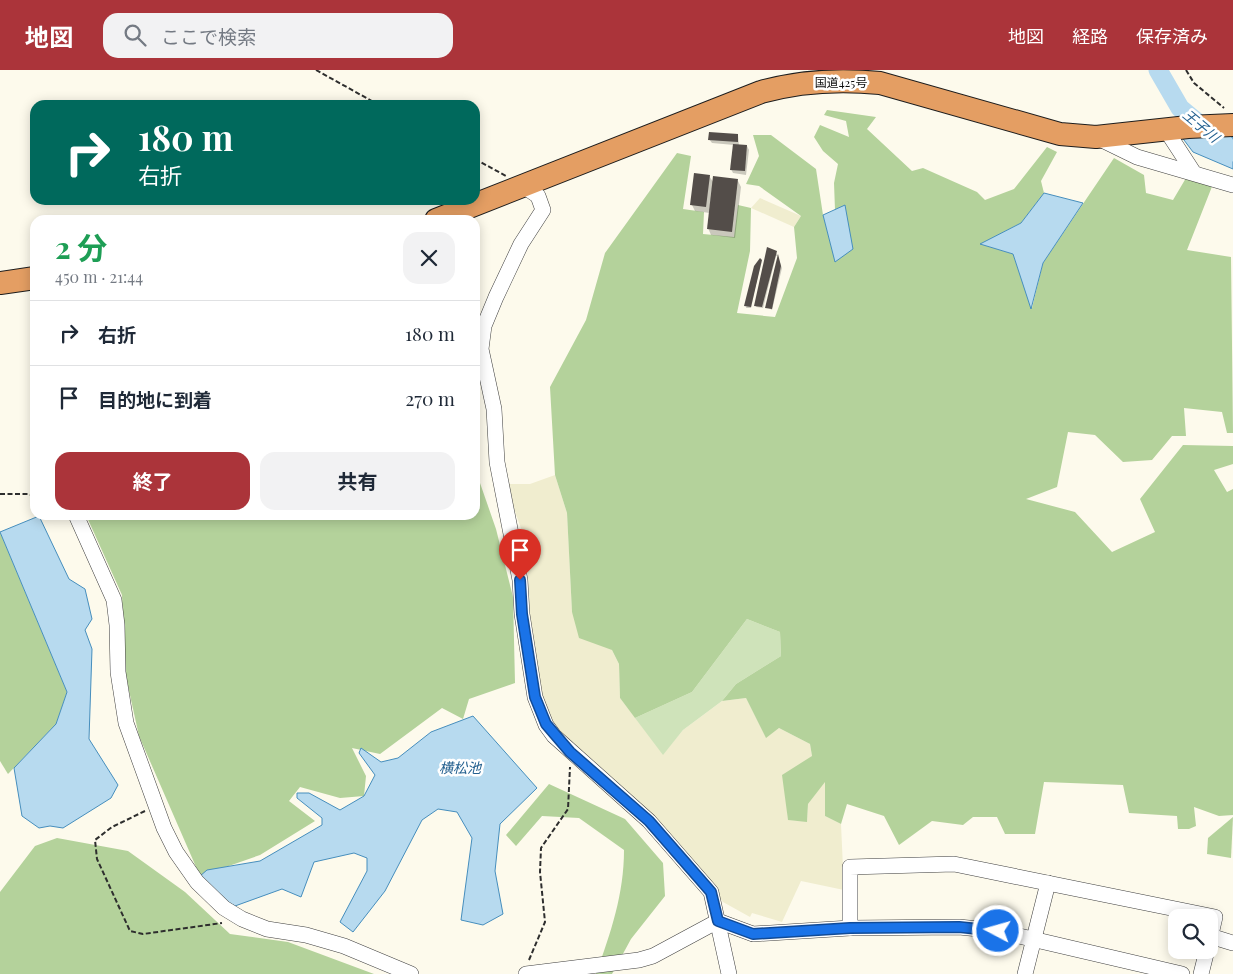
<!DOCTYPE html>
<html lang="ja">
<head>
<meta charset="utf-8">
<style>
  body { margin:0; font-family:"Playfair Display","Noto Sans JP",serif; background:#f2f2f3; color:#1f2937; height:100vh; display:flex; flex-direction:column; font-size:19px; white-space:nowrap }
  * { box-sizing:border-box; margin:0 }
  p { font-size:16px; color:#747a83 }
  .icon { flex:none; width:28px; height:28px; fill:none; stroke:currentColor; stroke-width:2; stroke-linecap:round; stroke-linejoin:round }
  .map { position:relative; flex:1; overflow:hidden }
  .details { position:absolute; left:30px; top:145px; width:450px; height:305px; display:flex; flex-direction:column; background:#fff; border-radius:15px; box-shadow:0 2px 12px #0003 }
  .details>* { flex:none }
  .hud { position:absolute; left:30px; top:30px; width:450px; height:105px; border-radius:15px; box-shadow:0 2px 12px #0003; background:#00695c; color:#fff; overflow:hidden }
  .controls { position:absolute; left:1168px; top:839px; display:grid; gap:10px }
  .controls a { display:grid; place-items:center; width:50px; height:50px; border-radius:10px; background:#fff; box-shadow:0 2px 12px #0003; font-size:25px }
  .pin { position:absolute; display:grid; place-items:center; width:42px; height:42px; color:#fff; margin:-51px -21px; border-radius:50% 50% 50% 0; rotate:-45deg; box-shadow:0 0 5px #0007 }
  .pin .icon { rotate:45deg }
  .me { position:absolute; width:55px; margin:-28px; rotate:276deg; stroke-linejoin:round; filter:drop-shadow(0 0 4px #0008) }
  .turn { display:flex; align-items:center; gap:18px; height:105px; padding:0 25px; font-size:22px }
  .turn .icon { width:65px; height:65px; stroke-width:2.5 }
  .turn b { display:block; font-size:35px; line-height:42px }
  .round { display:grid; place-items:center; flex:none; width:52px; height:52px; border-radius:15px; background:#f2f2f3 }
  .overview { display:flex; align-items:center; justify-content:space-between; height:85px; padding:0 25px }
  h1 { font-size:30px; font-weight:700; line-height:38px; color:#1e9e55 }
  .button { display:flex; gap:10px; margin-top:auto; padding:10px 25px }
  .button a { flex:1; height:58px; border-radius:15px; background:#ab343a; color:#fff; font-size:20px; font-weight:700; line-height:58px; text-align:center }
  .button a+a { background:#f2f2f3; color:#1f2937 }
  ul { padding:0; list-style:none }
  li { display:flex; align-items:center; gap:15px; height:65px; padding:0 25px; border-top:1px solid #e0e1e3 }
  li div { flex:1 }
  li b { display:block; font-size:19px }
  li em { font-style:normal }
  header { display:flex; align-items:center; gap:30px; box-sizing:border-box; height:70px; padding:0 25px; background:#ab343a; color:#fff }
  header strong { font-size:24px }
  nav { display:flex; gap:28px; margin-inline-start:auto; font-size:18px }
  .search { width:350px; height:45px; background:#f2f2f3; display:flex; align-items:center; gap:12px; box-sizing:border-box; padding:0 18px; border-radius:15px; color:#747a83; font-size:19px }
  .map>svg:first-child { display:block }
  .farmland { fill:#f0edcf }
  .green { fill:#cfe3ba }
  .forest { fill:#b4d29b }
  .water { fill:#b7daef; stroke:#468ebd }
  .shadow { fill:#0003 }
  .lines { fill:none; stroke-linecap:round; stroke-linejoin:round }
  .river { stroke:#b7daef; stroke-width:19 }
  .building { fill:#534d49 }
  .minor-casing { stroke:#3f3f3f; stroke-width:16 }
  .highway-casing { stroke:#1d1d1d; stroke-width:24 }
  .path { stroke:#2e2e2e; stroke-width:2; stroke-dasharray:5 2.5; stroke-linecap:butt }
  .minor { stroke:#fff; stroke-width:15 }
  .highway { stroke:#e49e63; stroke-width:22 }
  .route-casing { stroke:#114b97; stroke-width:12 }
  .route { stroke:#1a73e8; stroke-width:9 }
  .labels { text-anchor:middle; stroke-width:5; stroke-linejoin:round; paint-order:stroke }
  .street-label { font-size:12px; fill:#0c0c0c; stroke:#fff }
  .water-label { font-size:14px; font-style:italic; fill:#24608f; stroke:#fff }
</style>
</head>
<body>
<header>
<strong>地図</strong>
<div class="search"><svg class="icon" aria-label="search" viewBox="0 0 24 24"><circle cx="10" cy="10" r="6"/><path d="M15 15l6 6"/></svg>ここで検索</div>
<nav><a>地図</a><a>経路</a><a>保存済み</a></nav>
</header>
<div class="map">
<svg width="1233" height="904" viewBox="0 0 1233 904">
  <rect width="100%" height="100%" fill="#fdfaec"/>
  <g class="farmland">
    <polygon points="760,128 801,146 794,157 751,138"/>
    <polygon points="555,405 567,443 572,542 612,580 619,594 620,628 663,684 683,660 722,631 746,628 766,667 779,658 810,674 812,686 787,734 788,750 807,751 808,734 825,711 825,746 841,754 844,820 801,811 782,852 752,843 750,847 723,832 654,751 548,657 531,561 526,472 505,414 530,414"/>
  </g>
  <polygon class="green" points="747,549 780,562 781,586 736,614 722,631 683,660 663,685 635,648 692,622"/>
  <g class="forest">
    <polygon points="827,40 876,47 867,59 912,101 923,98 977,122 985,130 1014,119 1047,77 1057,82 1041,111 1044,123 1021,153 981,174 1013,184 1032,238 1043,193 1114,88 1144,105 1146,123 1173,130 1186,108 1213,114 1187,180 1231,187 1233,363 1227,363 1222,342 1184,338 1186,366 1172,366 1152,390 1123,392 1095,365 1068,362 1057,417 1026,429 1075,442 1112,482 1155,462 1140,429 1183,375 1233,376 1233,394 1214,400 1227,422 1233,419 1233,745 1219,746 1194,737 1196,756 1189,759 1178,759 1177,746 1129,743 1123,715 1044,712 1035,764 1005,764 997,747 973,747 963,755 932,751 899,775 884,746 847,734 841,754 825,746 825,712 808,734 807,752 788,750 782,705 812,686 810,674 779,658 766,668 746,628 722,631 736,614 781,586 780,562 747,549 692,622 635,648 620,628 619,594 612,580 579,568 572,542 567,443 555,405 550,317 586,250 605,183 677,83 691,86 683,139 704,142 703,164 734,167 738,135 751,138 750,181 737,243 775,247 797,188 794,157 801,146 759,116 746,114 759,86 753,65 771,65 816,99 823,145 836,192 845,136 835,140 834,113 838,94 823,81 814,67 820,55 849,67 846,51 824,45"/>
    <polygon points="480,413 496,459 513,527 515,613 469,629 463,649 442,638 380,684 352,678 366,706 364,726 340,728 300,717 289,731 315,751 260,785 200,806 139,666 124,598 122,525 86,445 420,445 420,449 434,445 475,445 475,419"/>
    <polygon points="0,462 67,622 56,654 8,704 0,691"/>
    <path d="M549,714L625,749L663,793L665,826L631,869L612,904H596C611,862 624,824 624,780L579,748L542,746L516,776L506,765Z"/>
    <polygon points="1233,747 1231,788 1207,784 1208,768"/>
    <polygon points="57,768 128,781 185,822 230,864 288,872 374,904 0,904 0,822 35,776"/>
  </g>
  <g class="water">
    <polygon points="1169,50 1230,66 1233,68 1233,99 1193,82"/>
    <polygon points="1044,123 1083,133 1043,193 1031,239 1013,184 980,174 1021,153"/>
    <polygon points="845,135 853,179 835,192 823,145"/>
    <polygon points="39,446 69,509 85,519 92,549 85,560 92,579 89,669 118,715 111,728 63,758 50,756 39,758 22,746 14,698 56,654 67,622 0,462"/>
    <polygon points="473,646 537,718 500,754 495,801 503,844 483,855 461,850 472,768 457,742 438,739 422,750 385,821 353,862 340,852 367,801 367,788 354,783 314,792 301,827 282,819 235,836 218,826 200,806 207,800 260,791 322,755 322,748 297,728 297,723 309,723 340,740 364,726 375,705 359,683 361,678 381,692 398,688 431,662"/>
  </g>
  <g class="shadow">
    <polygon points="738,65 739,76 747,76 749,80 746,105 733,103 731,99 734,75 712,73 709,69"/>
    <polygon points="709,106 714,113 738,111 741,117 735,168 711,165 708,158 710,143 695,141 692,135"/>
    <polygon points="776,182 778,186 776,186 763,238 756,237"/>
    <polygon points="778,187 782,198 772,240 767,237"/>
    <polygon points="761,191 751,238 746,238 755,197"/>
  </g>
  <g class="lines">
    <polyline class="river" points="1158,0 1180,38 1233,82"/>
  </g>
  <g class="building">
    <polygon points="709,62 738,64 738,72 708,70"/>
    <polygon points="733,74 747,75 745,101 730,100"/>
    <polygon points="694,103 710,105 706,137 690,135"/>
    <polygon points="713,106 738,109 732,162 707,159"/>
    <polygon points="767,177 777,181 762,237 754,236"/>
    <polygon points="778,184 781,196 772,239 765,238"/>
    <polygon points="760,188 762,190 751,237 744,236 754,196"/>
  </g>
  <g class="lines">
    <g class="minor-casing">
      <g id="minor">
        <polyline points="1166,60 1194,103"/>
        <polyline points="1096,67 1137,87 1233,115"/>
        <polyline points="522,115 538,126 543,140 521,174 496,227 484,256 481,279 494,339 497,392 520,510 522,544 535,627 546,655 554,666 649,751 711,822 729,904"/>
        <polyline points="76,445 114,530 117,555 118,602 126,653 164,758 176,782 197,812 224,838 242,849 267,859 306,865 344,876 411,904"/>
        <polyline points="850,858 850,797 954,794 1215,847 1209,873"/>
        <polyline points="1210,866 1233,873"/>
        <polyline points="526,904 639,890 653,886 718,851 753,864 850,858 959,857 998,861 1182,904"/>
        <polyline points="1025,904 1048,813"/>
        <polyline points="1201,904 1207,880"/>
      </g>
    </g>
    <g class="highway-casing">
      <g id="highway">
        <path d="M436,150L761,22C800,11 839,9 880,13L1060,64L1096,67L1188,57L1233,55"/>
        <polyline points="0,213 35,208"/>
      </g>
    </g>
    <g class="path">
      <polyline points="316,0 379,35"/>
      <polyline points="1186,0 1194,13 1224,38"/>
      <polyline points="475,89 506,106"/>
      <polyline points="0,424 29,424 35,427"/>
      <polyline points="145,741 112,757 95,770 97,789 130,861 143,864 222,853"/>
      <polyline points="529,890 545,852 540,802 541,778 568,739 570,697"/>
    </g>
    <use href="#minor" class="minor"/>
    <use href="#highway" class="highway"/>
  </g>
  <g class="lines">
    <g class="route-casing">
      <polyline id="route" points="520,510 522,544 535,627 546,654 570,682 649,751 711,822 718,851 753,864 850,858 959,857 998,861"/>
    </g>
    <use href="#route" class="route"/>
  </g>
  <g class="labels">
    <g class="street-label">
      <text x="841" y="17">国道425号</text>
    </g>
    <g class="water-label">
      <text transform="translate(1201 56) rotate(40)" y="5">王子川</text>
      <text x="460" y="703">横松池</text>
    </g>
  </g>
</svg>
<div class="controls">
<a><svg class="icon" aria-label="search" viewBox="0 0 24 24"><circle cx="10" cy="10" r="6"/><path d="M15 15l6 6"/></svg></a>
</div>
<div class="pin" style="left:520px;top:510px;background:#d93025"><svg class="icon" aria-label="arrive" viewBox="0 0 24 24"><path d="M6 21V4h12l-3 4 3 4H6"/></svg></div>
<svg class="me" style="left:998px;top:861px" viewBox="-20 -20 40 40"><circle r="17" fill="#1a73e8" stroke="#fff" stroke-width="3"/><path d="M0-11L8 9 0 5-8 9z" fill="#fff"/></svg>
<div class="hud">
<div class="turn"><svg class="icon" aria-label="right" viewBox="0 0 24 24"><path d="M7 20v-9h11M14 6l5 5-5 5"/></svg><div><b>180 m</b>右折</div></div>
</div>
<section class="details">
<div class="overview"><div><h1>2 分</h1><p>450 m · 21:44</p></div><a class="round"><svg class="icon" aria-label="close" viewBox="0 0 24 24"><path d="M6 6l12 12M18 6L6 18"/></svg></a></div>
<ul>
<li><svg class="icon" aria-label="right" viewBox="0 0 24 24"><path d="M7 20v-9h11M14 6l5 5-5 5"/></svg><div><b>右折</b></div><em>180 m</em></li>
<li><svg class="icon" aria-label="arrive" viewBox="0 0 24 24"><path d="M6 21V4h12l-3 4 3 4H6"/></svg><div><b>目的地に到着</b></div><em>270 m</em></li>
</ul>
<div class="button"><a>終了</a><a>共有</a></div>
</section>
</div>
</body>
</html>
